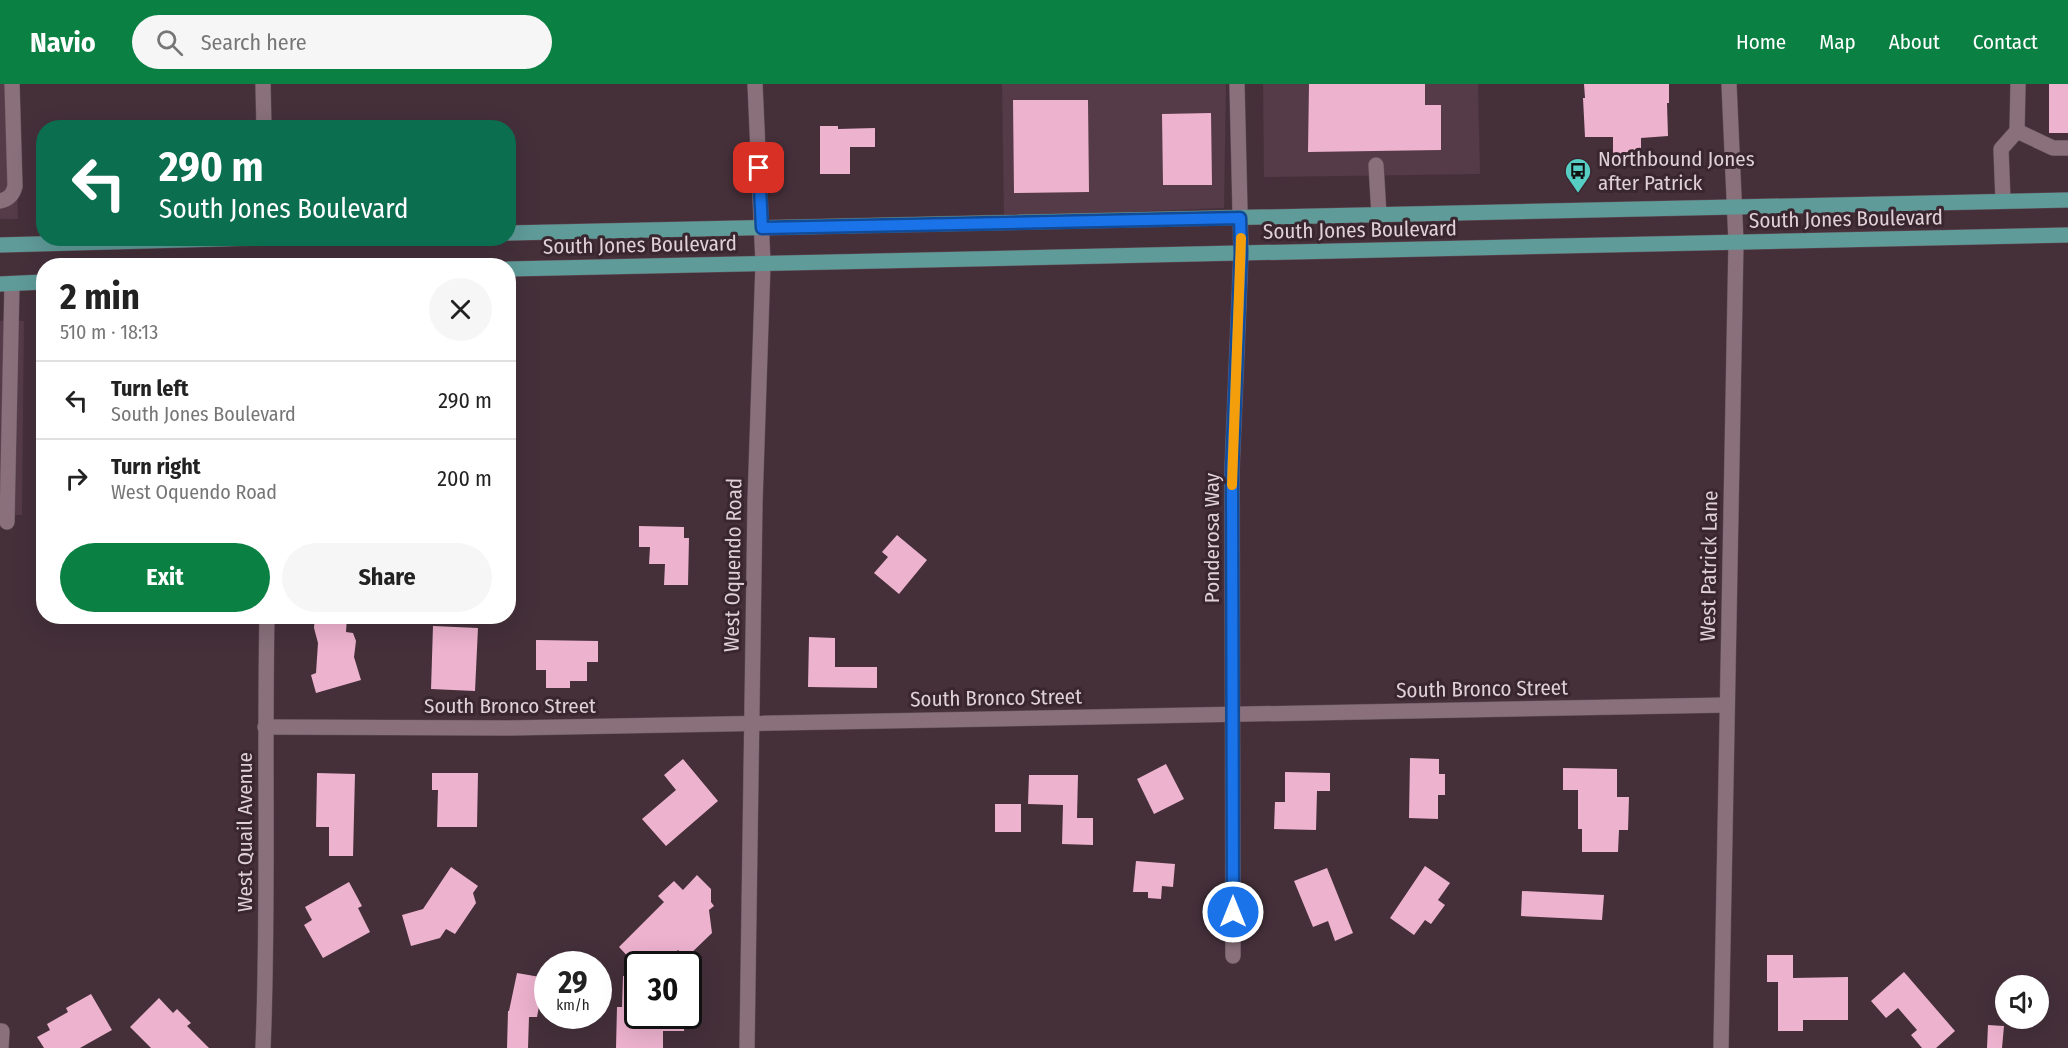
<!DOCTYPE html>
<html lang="en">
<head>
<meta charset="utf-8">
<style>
  body { margin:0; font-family:"Fira Sans Condensed",sans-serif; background:#f6f6f6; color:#222; height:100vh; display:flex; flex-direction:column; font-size:22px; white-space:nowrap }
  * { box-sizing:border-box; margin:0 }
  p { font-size:20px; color:#767676 }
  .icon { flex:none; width:33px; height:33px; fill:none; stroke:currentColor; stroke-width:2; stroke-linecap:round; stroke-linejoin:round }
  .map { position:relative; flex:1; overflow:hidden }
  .details { position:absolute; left:36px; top:174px; width:480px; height:366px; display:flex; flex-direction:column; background:#fff; border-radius:24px; box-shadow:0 6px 24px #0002 }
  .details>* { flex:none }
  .top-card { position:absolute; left:36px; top:36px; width:480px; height:126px; border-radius:24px; box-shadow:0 6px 24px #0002; background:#0b6e4f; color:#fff; overflow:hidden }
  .controls { position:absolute; left:1995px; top:891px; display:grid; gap:12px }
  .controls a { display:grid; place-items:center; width:54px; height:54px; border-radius:50%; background:#fff; box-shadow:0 6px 24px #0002; font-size:30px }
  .speed { position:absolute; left:534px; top:867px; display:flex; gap:12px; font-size:30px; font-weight:700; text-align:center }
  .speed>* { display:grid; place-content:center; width:78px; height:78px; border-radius:50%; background:#fff; box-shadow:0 6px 24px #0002; line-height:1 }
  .speed small { font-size:15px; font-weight:400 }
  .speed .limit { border:3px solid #111; border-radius:9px; background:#fff; color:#111 }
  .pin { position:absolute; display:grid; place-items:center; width:51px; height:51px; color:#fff; margin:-26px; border-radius:12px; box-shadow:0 3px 9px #0006 }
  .me { position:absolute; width:66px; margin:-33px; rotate:0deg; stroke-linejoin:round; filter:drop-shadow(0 0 4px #0008) }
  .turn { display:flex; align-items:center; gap:21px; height:126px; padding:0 24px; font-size:27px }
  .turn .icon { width:78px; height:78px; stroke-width:2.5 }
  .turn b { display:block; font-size:42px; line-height:51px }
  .round { display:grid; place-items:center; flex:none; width:63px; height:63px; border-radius:32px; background:#f6f6f6 }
  .headline { display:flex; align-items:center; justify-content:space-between; height:102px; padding:0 24px }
  h1 { font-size:36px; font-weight:700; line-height:45px }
  .cta { display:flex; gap:12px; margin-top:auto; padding:12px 24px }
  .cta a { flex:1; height:69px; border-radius:36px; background:#0b8043; color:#fff; font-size:24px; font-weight:700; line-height:69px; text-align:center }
  .cta a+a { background:#f6f6f6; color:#222 }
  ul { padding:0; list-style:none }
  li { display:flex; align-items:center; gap:18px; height:78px; padding:0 24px; border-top:2px solid #e0e0e0 }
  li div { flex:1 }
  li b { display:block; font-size:22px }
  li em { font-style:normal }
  header { display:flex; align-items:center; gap:36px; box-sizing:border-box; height:84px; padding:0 30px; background:#0b8043; color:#fff }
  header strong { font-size:28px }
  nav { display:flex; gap:33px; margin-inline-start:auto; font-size:21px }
  .search { width:420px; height:54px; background:#f6f6f6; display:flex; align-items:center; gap:15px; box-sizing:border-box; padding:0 21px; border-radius:33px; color:#767676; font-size:22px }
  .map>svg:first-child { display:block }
  .built { fill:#553a47 }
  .building { fill:#edb2ce }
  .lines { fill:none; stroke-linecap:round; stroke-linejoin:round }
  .minor-casing { stroke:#614f58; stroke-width:16 }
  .major-casing { stroke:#614f58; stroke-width:16 }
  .minor { stroke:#89707b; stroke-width:15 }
  .major { stroke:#5f9b99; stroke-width:15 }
  .route-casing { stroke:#114b97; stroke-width:15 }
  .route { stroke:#1a73e8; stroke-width:10 }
  .slow { stroke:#f59e0b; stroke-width:10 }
  .labels { text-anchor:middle; stroke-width:6; stroke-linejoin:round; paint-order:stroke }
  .poi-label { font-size:21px; fill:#dfd1d7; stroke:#3a262f; text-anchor:start }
  .street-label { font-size:21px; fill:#dfd1d7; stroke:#3a262f }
</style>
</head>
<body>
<header>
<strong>Navio</strong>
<div class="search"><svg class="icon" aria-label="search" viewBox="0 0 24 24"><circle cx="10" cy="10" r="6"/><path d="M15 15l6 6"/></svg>Search here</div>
<nav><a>Home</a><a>Map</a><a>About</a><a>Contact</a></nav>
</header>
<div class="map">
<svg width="2068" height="964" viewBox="0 0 2068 964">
  <rect width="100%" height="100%" fill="#45303a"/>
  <g class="built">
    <polygon points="0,0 14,0 18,135 0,135"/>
    <polygon points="1002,0 1226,0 1224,124 1004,133"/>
    <polygon points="1263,0 1478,0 1480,90 1264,93"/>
    <polygon points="0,237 24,237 22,431 0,431"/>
  </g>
  <g class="building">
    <polygon points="1309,0 1425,0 1425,21 1441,21 1441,66 1308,68"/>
    <polygon points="1584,0 1669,0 1669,19 1667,19 1668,52 1641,54 1641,77 1613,77 1613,53 1585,53 1583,14 1585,14"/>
    <rect x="2049" y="0" width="19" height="49"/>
    <polygon points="1013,16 1088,16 1089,108 1014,109"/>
    <polygon points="1211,29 1212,101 1163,101 1162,30"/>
    <polygon points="820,42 838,42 838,45 875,44 875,63 850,63 850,90 820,90"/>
    <polygon points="639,442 684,443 684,454 689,454 688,501 664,501 665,480 649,480 650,463 639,463"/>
    <polygon points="897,451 927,476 899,510 874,489 888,473 882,468"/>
    <polygon points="315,532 347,532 346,548 353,549 356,557 354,573 361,596 316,609 311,591 316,589 318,559 314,544"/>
    <polygon points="433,542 478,544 475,607 431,605"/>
    <polygon points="809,553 835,554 835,583 877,583 877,604 808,603"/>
    <polygon points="536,556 598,557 598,578 587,578 587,597 570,597 570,604 546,604 546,586 536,586"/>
    <polygon points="1410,674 1439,675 1439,690 1445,690 1445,711 1438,711 1438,735 1409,734"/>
    <polygon points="683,675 718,717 666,762 642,735 676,706 664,691"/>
    <polygon points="1166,680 1184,715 1154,730 1137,695"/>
    <polygon points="1563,684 1617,685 1617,713 1629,713 1628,746 1619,746 1618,768 1582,768 1582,745 1578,745 1578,706 1563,706"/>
    <polygon points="1285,688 1330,689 1330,707 1317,707 1316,746 1274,745 1275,718 1285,718"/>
    <polygon points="317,689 355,690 353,772 329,772 329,743 316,743"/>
    <polygon points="432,689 478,689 477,743 437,743 438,706 432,706"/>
    <polygon points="1029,691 1078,691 1077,734 1093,734 1093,761 1062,760 1063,721 1028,720"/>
    <rect x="995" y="720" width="26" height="28"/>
    <polygon points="1136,777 1175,780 1173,803 1162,802 1161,815 1148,814 1148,808 1133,808"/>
    <polygon points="1425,782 1450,799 1438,816 1445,821 1431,840 1425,836 1414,851 1390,834"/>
    <polygon points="451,783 478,802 473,809 476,819 455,850 446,845 440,854 411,862 402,831 423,825"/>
    <polygon points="1327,784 1353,849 1335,857 1328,837 1313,843 1294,797"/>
    <polygon points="697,791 711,805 711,818 714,822 709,826 712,849 686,874 678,866 663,880 660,877 633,878 619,863 664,818 658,812 674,797 683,806"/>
    <polygon points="349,798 362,822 358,824 370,848 323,874 304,841 312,836 305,823"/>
    <polygon points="1522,807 1604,811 1602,836 1521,832"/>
    <polygon points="1767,871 1793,871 1793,894 1848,893 1848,936 1803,936 1803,947 1778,947 1778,898 1767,898"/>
    <polygon points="1904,888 1955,947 1936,964 1922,964 1911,951 1917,946 1898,924 1886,934 1871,917"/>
    <polygon points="517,889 540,893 539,895 544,896 537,933 529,933 528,964 507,964 508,927 509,927"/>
    <polygon points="623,892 638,892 638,932 685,932 684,947 663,947 663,964 616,964 617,923 622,923"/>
    <polygon points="91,910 112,946 80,964 44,964 37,953 50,946 47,940 68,928 66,924"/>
    <polygon points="159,914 173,929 177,925 191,939 187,942 209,964 151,964 130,943"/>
    <polygon points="1988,941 2004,942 2002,964 1987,964"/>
  </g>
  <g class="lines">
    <g class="minor-casing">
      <g id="minor">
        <polyline points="263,0 264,44"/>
        <polyline points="2017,47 2018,0"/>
        <polyline points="1376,81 1379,131"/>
        <path d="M0,117C9,115 13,111 15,102L12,0"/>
        <polyline points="2003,117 2001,65 2017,47 2053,64 2068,64"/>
        <polyline points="7,438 12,200"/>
        <polyline points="265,643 509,644 1727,621"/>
        <polyline points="1233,872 1232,386 1241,169 1237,0"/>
        <polyline points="0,947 2,947 1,964"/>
        <path d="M263,964C269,820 264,676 267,532"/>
        <polyline points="747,964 755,418 763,179 755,0"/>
        <polyline points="1721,964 1736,158 1729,0"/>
      </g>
    </g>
    <g class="major-casing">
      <g id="major">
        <polyline points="508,149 2068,116"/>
        <polyline points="0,161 259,154"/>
        <polyline points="508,185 2068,151"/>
        <polyline points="0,200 44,198"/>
      </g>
    </g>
    <use href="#minor" class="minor"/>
    <use href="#major" class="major"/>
  </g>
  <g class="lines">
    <g class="route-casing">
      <polyline id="route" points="759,84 762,144 1240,134 1241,169 1232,386 1233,828"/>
    </g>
    <use href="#route" class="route"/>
    <polyline class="slow" points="1232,401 1241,154"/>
  </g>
  <defs>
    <g id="bus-pin" transform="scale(1.35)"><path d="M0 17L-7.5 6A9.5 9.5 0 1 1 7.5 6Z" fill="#56cec3" stroke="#3a262f"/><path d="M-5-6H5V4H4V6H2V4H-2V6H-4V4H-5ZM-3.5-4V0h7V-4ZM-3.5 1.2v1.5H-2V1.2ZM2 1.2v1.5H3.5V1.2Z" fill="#111"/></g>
  </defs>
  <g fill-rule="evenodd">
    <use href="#bus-pin" x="1578" y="87"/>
  </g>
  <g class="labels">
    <g class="poi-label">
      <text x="1598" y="82">Northbound Jones<tspan x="1598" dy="24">after Patrick</tspan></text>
    </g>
    <g class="street-label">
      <text transform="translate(1846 135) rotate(-1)" y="7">South Jones Boulevard</text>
      <text transform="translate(1360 146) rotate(-1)" y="7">South Jones Boulevard</text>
      <text transform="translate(640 161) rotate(-1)" y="7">South Jones Boulevard</text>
      <text transform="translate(1212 454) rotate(-90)" y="7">Ponderosa Way</text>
      <text transform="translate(733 481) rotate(-89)" y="7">West Oquendo Road</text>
      <text transform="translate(1709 482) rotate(-89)" y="7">West Patrick Lane</text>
      <text transform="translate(1482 605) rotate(-1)" y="7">South Bronco Street</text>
      <text transform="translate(996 614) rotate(-1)" y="7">South Bronco Street</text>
      <text x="510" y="629">South Bronco Street</text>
      <text transform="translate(245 748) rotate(-90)" y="7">West Quail Avenue</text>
    </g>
  </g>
</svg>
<div class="controls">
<a><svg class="icon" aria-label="sound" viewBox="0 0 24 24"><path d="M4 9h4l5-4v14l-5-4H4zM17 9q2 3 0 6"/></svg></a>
</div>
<div class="speed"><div>29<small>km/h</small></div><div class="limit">30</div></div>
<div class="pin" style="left:759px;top:84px;background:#d93025"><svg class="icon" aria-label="arrive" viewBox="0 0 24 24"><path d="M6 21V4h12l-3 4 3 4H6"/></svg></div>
<svg class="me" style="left:1233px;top:828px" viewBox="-20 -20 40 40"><circle r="17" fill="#1a73e8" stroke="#fff" stroke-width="3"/><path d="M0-11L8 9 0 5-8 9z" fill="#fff"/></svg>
<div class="top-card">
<div class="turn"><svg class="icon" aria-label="left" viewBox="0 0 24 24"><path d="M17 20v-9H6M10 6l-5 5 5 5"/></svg><div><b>290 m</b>South Jones Boulevard</div></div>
</div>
<section class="details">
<div class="headline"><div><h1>2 min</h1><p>510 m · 18:13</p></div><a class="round"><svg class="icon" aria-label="close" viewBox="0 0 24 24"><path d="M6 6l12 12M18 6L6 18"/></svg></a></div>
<ul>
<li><svg class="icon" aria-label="left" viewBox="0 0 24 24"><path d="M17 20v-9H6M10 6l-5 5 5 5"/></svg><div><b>Turn left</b><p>South Jones Boulevard</p></div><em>290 m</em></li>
<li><svg class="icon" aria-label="right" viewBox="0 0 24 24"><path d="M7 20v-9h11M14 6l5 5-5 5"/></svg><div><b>Turn right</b><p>West Oquendo Road</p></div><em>200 m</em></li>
</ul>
<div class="cta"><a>Exit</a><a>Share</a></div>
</section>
</div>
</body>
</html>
